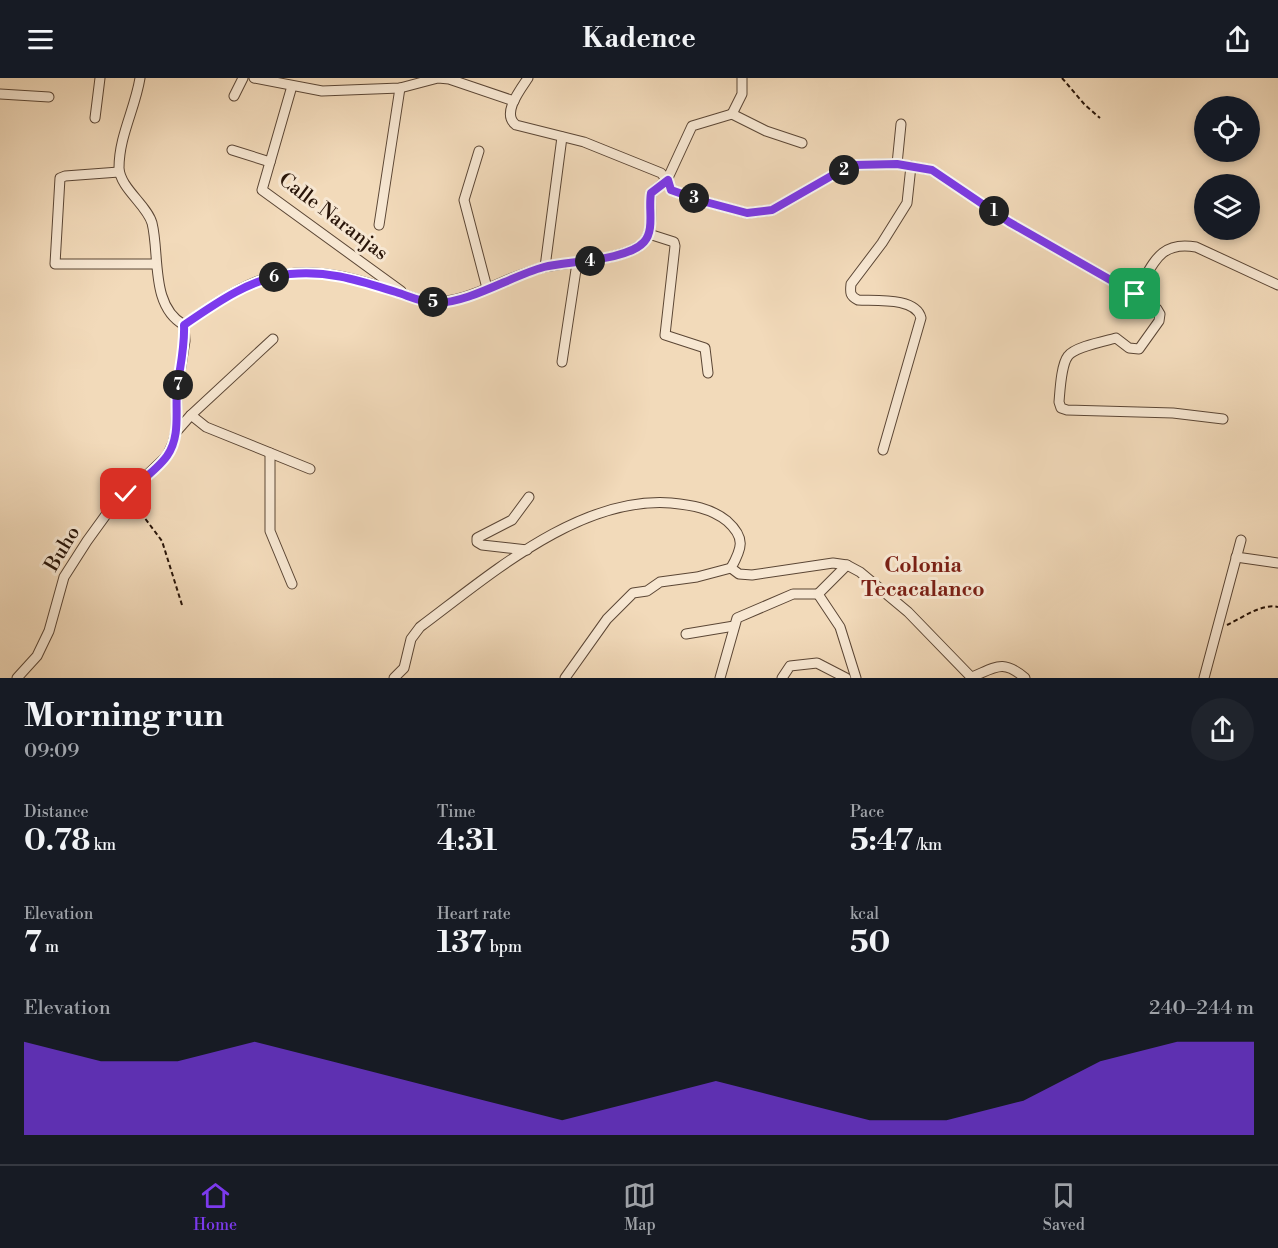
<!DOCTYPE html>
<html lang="en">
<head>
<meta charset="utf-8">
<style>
  body { margin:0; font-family:"Libre Bodoni",serif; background:#20242c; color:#f1f3f6; height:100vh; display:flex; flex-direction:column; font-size:22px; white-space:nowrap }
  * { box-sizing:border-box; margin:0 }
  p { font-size:20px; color:#9ea1a6 }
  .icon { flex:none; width:33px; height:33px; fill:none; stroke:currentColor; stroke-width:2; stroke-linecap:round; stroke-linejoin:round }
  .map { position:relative; height:600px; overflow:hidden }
  .drawer { display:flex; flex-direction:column; background:#171b24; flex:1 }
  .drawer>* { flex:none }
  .buttons { position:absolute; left:1194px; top:18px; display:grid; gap:12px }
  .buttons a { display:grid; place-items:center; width:66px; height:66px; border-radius:50%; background:#171b24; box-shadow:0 3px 9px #0003; font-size:30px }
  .pin { position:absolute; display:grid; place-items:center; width:51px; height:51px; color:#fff; margin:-26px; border-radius:12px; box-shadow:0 3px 9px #0006 }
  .km { position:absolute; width:30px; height:30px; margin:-15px; border-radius:50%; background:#222; color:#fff; font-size:16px; line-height:30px; text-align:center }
  .round { display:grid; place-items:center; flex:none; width:63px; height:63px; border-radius:32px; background:#20242c }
  .head { display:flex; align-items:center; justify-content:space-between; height:102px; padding:0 24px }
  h1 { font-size:33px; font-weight:700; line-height:45px }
  .stats { display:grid; grid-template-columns:repeat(3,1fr); gap:9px; height:102px; padding:6px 24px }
  .stats div { display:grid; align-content:center }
  .stats b { font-size:30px; font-weight:700 }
  .stats small { font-size:16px; font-weight:400 }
  .stats p { font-size:16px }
  .chart { height:168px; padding:12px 24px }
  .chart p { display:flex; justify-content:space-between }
  .chart svg { width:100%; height:108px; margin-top:6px; fill:#7c3aed; opacity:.7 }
  header { display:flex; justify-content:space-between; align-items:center; height:78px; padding:0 24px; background:#171b24; font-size:27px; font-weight:700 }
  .dock { display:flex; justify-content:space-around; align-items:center; height:84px; border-top:2px solid #363941; background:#171b24; font-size:16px; color:#9ea1a6 }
  .dock a { display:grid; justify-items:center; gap:3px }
  .dock .current { color:#7c3aed }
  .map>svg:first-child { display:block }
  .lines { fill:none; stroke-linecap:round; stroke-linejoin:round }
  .minor-casing { stroke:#5b4635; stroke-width:11 }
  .path { stroke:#291509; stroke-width:2; stroke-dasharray:4.5 3; stroke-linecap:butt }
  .minor { stroke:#f7e7d2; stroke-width:9 }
  .route-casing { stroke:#fff; stroke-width:12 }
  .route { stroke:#7c3aed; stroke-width:8 }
  .labels { text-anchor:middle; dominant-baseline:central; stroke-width:6; stroke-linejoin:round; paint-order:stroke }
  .street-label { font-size:20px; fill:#291509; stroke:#f7e7d2 }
  .neighbourhood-label { font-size:21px; font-weight:bold; fill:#7a1f14; stroke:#f7e7d2 }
</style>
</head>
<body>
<header><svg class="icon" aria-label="menu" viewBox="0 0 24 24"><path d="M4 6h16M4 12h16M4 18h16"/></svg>Kadence<svg class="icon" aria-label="share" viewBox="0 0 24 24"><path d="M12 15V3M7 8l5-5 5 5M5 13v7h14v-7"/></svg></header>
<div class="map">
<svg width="1278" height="600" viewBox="0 0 1278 600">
  <rect width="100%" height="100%" fill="#f2daba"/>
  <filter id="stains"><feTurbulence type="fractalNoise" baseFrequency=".00333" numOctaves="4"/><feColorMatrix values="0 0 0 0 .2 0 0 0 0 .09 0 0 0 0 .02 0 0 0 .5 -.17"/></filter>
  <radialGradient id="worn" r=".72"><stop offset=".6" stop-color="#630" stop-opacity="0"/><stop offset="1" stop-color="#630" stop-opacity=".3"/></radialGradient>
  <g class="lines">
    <defs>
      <g id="minor">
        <path d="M140,0C135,31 119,58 119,90C120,110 147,127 152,145C160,177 150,228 184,247"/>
        <polyline points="254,0 322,13 400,10 438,0 449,1 514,23"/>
        <path d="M528,0C520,12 501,36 516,47L584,64L661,95L667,102L671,112L702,123L747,135L772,132L833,97L854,87L897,86L932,92L1009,144L1135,216L1157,231L1160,236L1159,243L1139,271L1129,270L1116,260C1105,263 1074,269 1068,278C1061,287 1060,313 1059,324L1061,330L1067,332L1173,335L1223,341"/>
        <polyline points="292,8 262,112 401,213"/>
        <polyline points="0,16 49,19"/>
        <polyline points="234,18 243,0"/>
        <polyline points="732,36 766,53 802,65"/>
        <polyline points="732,36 742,16 742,0"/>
        <polyline points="95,40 100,0"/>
        <polyline points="232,72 270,84"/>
        <polyline points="479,73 464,122 487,210"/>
        <polyline points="897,86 901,46"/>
        <polyline points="119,94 65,98 60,100 55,186 156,186"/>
        <polyline points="379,147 400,10"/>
        <polyline points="649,156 674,164 675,168 665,257 705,270 708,295"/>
        <polyline points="545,189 562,59"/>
        <path d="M1135,216C1153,188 1158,162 1196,169L1278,207"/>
        <polyline points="562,284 577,185"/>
        <polyline points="191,337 206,349 310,391"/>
        <polyline points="176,354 191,337 273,261"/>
        <path d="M883,372L921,240C916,219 875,223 858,222C850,218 850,215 851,206L882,165L907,125L911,88"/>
        <polyline points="270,375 270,453 292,506"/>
        <polyline points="527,472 482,467 477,464 477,460 512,442 529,419"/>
        <polyline points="1236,479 1278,485"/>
        <polyline points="818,516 840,549 856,600"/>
        <polyline points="818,516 847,487"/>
        <polyline points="686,556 734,548"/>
        <path d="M972,599C996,589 1003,581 1025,600"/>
        <path d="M17,600L37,578L49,553L64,499L87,463L108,434L167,378L173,365L176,354L177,313L185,263L184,247C208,230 237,210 264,201C318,183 375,207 426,224C468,227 505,198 545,189C569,184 626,182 643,165C655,153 649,130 651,115L667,102L692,48L732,36"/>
        <path d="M394,600L404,590L411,561L420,549C490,497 579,418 671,425C691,427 711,430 727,443C746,460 742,470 731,490L739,496L752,497L833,485L847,487L860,494L908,534L972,600"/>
        <polyline points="565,600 607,541 633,515 647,513 660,504 697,499 731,490"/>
        <polyline points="720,600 737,540 793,516 818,516"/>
        <polyline points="782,600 790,588 817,585 846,600"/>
        <polyline points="1204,600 1241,462"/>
      </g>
    </defs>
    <!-- minor casing -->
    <use href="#minor" class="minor-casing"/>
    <!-- path -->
    <g class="path">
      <polyline points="1062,0 1085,27 1100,40"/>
      <polyline points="132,423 162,463 182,527"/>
      <path d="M1227,547C1242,540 1262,525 1278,529"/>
    </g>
    <!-- minor -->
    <use href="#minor" class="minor"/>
  </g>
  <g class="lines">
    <defs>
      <path id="route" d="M126,416C139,404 157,392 167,378C181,358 175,333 177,311C180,289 185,268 184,247C216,225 251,200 290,196C329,192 360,203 396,214C409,218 423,225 436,225C469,225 511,198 544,189C568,183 627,183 644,164C655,152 648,130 651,115L668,102L671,112L702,123L747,135L772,132L833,97L854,87L897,86L932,92L1009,144L1135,216"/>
    </defs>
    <!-- route casing -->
    <use href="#route" class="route-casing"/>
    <!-- route -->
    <use href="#route" class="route"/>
  </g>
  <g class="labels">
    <!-- street labels -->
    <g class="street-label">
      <text transform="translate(333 139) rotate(37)">Calle Naranjas</text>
      <text transform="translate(63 471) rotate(-59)">Buho</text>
    </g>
    <!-- neighbourhood labels -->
    <g class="neighbourhood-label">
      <text x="923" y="488">Colonia<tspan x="923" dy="24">Tecacalanco</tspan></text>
    </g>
  </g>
  <rect width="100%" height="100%" filter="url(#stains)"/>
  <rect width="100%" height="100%" fill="url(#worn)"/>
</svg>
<div class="buttons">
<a><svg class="icon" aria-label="locate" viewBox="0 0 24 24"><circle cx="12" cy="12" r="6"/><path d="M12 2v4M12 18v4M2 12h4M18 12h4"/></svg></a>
<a><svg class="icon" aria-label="layers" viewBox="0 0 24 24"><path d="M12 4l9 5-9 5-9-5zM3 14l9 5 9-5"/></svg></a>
</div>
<div class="pin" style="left:1135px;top:216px;background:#1e9e55"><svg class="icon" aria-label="arrive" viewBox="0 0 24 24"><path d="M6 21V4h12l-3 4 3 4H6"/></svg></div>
<div class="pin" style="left:126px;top:416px;background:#d93025"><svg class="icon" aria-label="check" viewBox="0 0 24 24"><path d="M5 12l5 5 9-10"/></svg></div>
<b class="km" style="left:994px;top:133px">1</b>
<b class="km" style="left:844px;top:92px">2</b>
<b class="km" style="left:694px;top:120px">3</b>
<b class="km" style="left:590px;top:183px">4</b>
<b class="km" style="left:433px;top:224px">5</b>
<b class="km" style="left:274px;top:199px">6</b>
<b class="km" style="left:178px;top:307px">7</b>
</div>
<section class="drawer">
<div class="head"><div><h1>Morning run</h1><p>09:09</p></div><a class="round"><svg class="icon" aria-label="share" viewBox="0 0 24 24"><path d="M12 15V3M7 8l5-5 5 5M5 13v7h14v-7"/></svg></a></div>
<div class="stats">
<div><p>Distance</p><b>0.78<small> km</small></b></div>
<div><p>Time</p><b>4:31</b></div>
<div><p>Pace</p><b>5:47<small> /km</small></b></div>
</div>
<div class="stats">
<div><p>Elevation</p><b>7<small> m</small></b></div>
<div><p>Heart rate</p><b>137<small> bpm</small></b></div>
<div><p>kcal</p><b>50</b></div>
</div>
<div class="chart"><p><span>Elevation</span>240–244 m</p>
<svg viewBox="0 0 160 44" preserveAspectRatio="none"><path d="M0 44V6L10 14L20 14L30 6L40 14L50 22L60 30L70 38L80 30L90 22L100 30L110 38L120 38L130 30L140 14L150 6L160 6V44z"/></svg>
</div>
</section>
<nav class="dock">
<a class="current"><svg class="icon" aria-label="home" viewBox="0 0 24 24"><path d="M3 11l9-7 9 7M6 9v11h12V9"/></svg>Home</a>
<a><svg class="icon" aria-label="map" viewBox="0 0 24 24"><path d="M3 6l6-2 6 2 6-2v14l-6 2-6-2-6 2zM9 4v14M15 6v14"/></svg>Map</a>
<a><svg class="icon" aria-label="saved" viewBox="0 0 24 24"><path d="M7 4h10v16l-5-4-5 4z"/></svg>Saved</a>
</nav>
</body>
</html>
